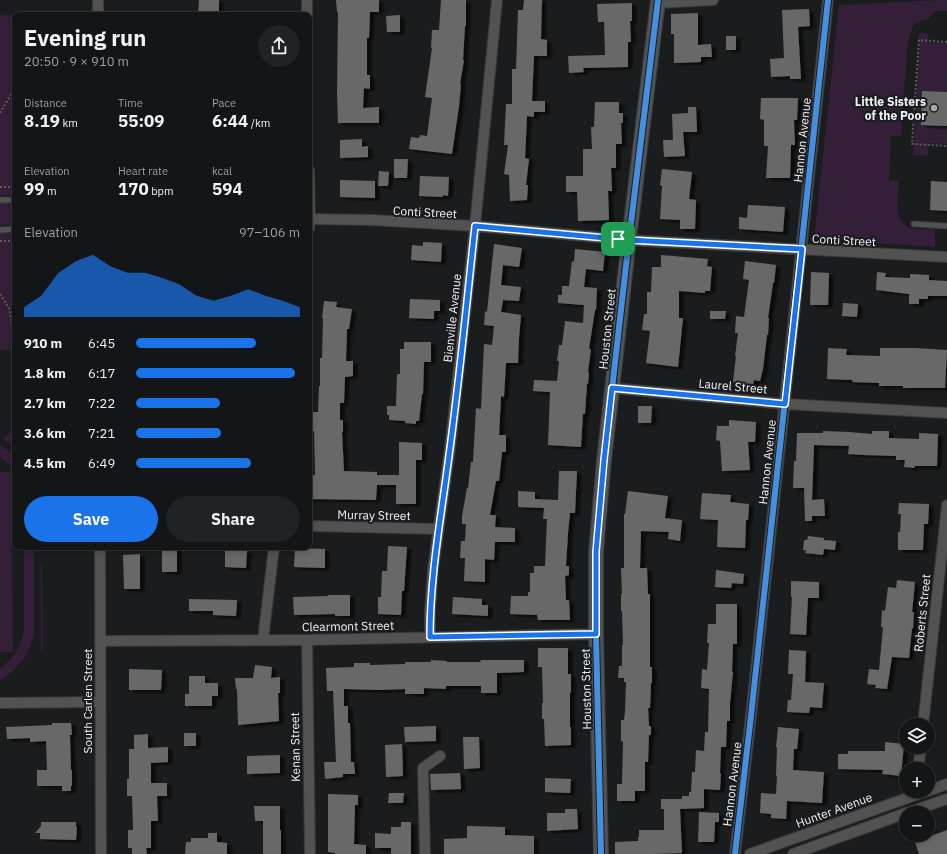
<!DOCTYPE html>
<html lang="en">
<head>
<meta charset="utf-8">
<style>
  body { margin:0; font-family:"IBM Plex Sans",sans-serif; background:#212223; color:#f1f3f6; height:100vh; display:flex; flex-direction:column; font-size:15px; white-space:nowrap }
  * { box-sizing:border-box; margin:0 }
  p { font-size:13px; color:#9d9fa1 }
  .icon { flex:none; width:22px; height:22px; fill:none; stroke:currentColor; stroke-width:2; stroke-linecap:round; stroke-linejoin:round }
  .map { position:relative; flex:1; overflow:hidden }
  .drawer { position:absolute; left:12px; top:12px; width:300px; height:538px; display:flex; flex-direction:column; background:#141516; border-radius:8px; box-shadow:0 2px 6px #0003,0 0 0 1px #333435 }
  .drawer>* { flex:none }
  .controls { position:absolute; left:899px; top:718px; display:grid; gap:8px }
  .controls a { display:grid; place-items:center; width:36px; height:36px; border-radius:50%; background:#141516; box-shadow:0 2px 6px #0003,0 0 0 1px #333435; font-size:20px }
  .pin { position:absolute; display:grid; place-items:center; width:34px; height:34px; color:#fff; margin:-17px; border-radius:8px; box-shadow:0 2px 6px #0006 }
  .round { display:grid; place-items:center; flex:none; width:42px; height:42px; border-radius:21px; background:#212223 }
  .head { display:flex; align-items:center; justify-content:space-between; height:68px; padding:0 12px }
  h1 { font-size:22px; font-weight:700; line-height:30px }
  .stats { display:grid; grid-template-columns:repeat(3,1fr); gap:6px; height:68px; padding:4px 12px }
  .stats div { display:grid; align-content:center }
  .stats b { font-size:17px; font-weight:700 }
  .stats small { font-size:11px; font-weight:400 }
  .stats p { font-size:11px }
  .chart { height:112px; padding:8px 12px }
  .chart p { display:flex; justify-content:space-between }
  .chart svg { width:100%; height:72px; margin-top:4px; fill:#1a73e8; opacity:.7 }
  .cta { display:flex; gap:8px; margin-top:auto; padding:8px 12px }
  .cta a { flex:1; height:46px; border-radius:24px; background:#1a73e8; color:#fff; font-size:16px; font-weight:700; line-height:46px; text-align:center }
  .cta a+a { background:#212223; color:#f1f3f6 }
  ul { padding:0 12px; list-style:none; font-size:13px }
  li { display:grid; grid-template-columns:64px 48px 1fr; align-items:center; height:30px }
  li i { height:10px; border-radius:5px; background:#1a73e8 }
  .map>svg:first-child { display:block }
  .green { fill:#331f37 }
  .building { fill:#686869; filter:url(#shadow) }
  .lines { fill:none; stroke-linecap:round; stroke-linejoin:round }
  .lane-casing { stroke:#38393a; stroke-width:7 }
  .street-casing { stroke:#38393a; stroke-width:12 }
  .secondary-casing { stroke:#38393a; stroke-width:16 }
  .path { stroke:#5b5c5d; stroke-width:2; stroke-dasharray:2 2; stroke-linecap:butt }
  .lane { stroke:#525253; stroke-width:5 }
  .street { stroke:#525253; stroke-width:10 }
  .secondary { stroke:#515357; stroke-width:14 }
  .cycleway-casing { stroke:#1a1b1e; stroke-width:8 }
  .cycleway { stroke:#468fdf; stroke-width:6 }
  .route-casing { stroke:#fff; stroke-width:8 }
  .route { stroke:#1a73e8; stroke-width:5 }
  .poi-dot { fill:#a6a7a9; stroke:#1a1b1e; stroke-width:1.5 }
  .labels { text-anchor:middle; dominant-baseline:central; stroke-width:4; stroke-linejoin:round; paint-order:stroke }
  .poi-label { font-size:12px; font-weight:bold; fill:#f1f2f4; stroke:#1a1b1e; text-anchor:end }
  .street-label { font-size:12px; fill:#f1f2f4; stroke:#1a1b1e }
</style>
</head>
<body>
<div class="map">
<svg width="947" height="854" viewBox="0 0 947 854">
  <defs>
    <filter id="shadow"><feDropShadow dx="4.5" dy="2.5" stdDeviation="1" flood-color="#0009"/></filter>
  </defs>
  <rect width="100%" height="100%" fill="#1b1c1d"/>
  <!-- green -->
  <g class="green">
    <path d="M938,0H947V11H936L928,19L917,23L913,26L908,41L901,136H891L889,180L899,181C898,196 892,224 912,228C919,230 928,229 935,229V247L814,239L839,5Z"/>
    <polygon points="80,14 80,15 15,15 15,195 0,195 0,15"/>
    <polygon points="922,32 928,35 928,42 947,43 947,92 922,91 921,124 947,126 947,144 928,143 928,156 913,155 920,42 920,39 918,39 919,34"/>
    <rect x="0" y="203" width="15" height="22"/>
    <rect x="0" y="233" width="15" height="117"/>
    <polygon points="12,431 15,431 15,448 3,438"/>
    <polygon points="0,445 15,455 15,472 8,463 0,457"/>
    <polygon points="0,472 11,472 13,652 0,652"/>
    <path d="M24,547H34V634C29,654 19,670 0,680V668C13,660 20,647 24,632Z"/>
    <polygon points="41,563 42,563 43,650 41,650"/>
  </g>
  <!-- building -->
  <g class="building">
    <polygon points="199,0 219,0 219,15 198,15"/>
    <polygon points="336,0 379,0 379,12 370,12 369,38 367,38 367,75 370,75 370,89 364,88 363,108 379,107 379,123 338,123 337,93 338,12 337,12"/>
    <polygon points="441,0 466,0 466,26 465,26 463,60 464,60 460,84 461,84 459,106 452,154 409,149 411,137 419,138 420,135 427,136 432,98 425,97 432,48 431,48 432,30 439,30"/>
    <polygon points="524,0 542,0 541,39 547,40 547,56 534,56 532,101 545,101 545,112 534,112 534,117 527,116 525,158 529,159 526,185 528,185 527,200 510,201 509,175 504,174 508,145 504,145 506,104 512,104 512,69 516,69 518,10 523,10"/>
    <polygon points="632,3 632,21 630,21 631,42 628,42 628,67 583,68 584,72 569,73 568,56 605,55 604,22 598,22 597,4"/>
    <polygon points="809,9 810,26 798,27 801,79 790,79 790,76 771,77 770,59 784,58 782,10"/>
    <polygon points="698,13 698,45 711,44 712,57 701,57 701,62 674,63 674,34 671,34 671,14"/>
    <polygon points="400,15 400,32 387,32 386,16"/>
    <rect x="726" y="36" width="10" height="14"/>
    <polygon points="922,91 947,92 947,126 921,125"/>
    <polygon points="761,98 798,98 797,120 794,120 795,145 791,145 790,178 766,178 768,146 764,146 764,120 760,119"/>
    <polygon points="595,102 619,102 619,113 623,113 623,123 621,123 622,144 616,144 616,168 611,168 612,191 608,191 609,220 578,221 577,192 566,192 566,176 583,176 583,149 592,149 591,127 594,127"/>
    <polygon points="688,107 696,107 697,132 683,132 685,156 664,157 663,140 673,140 672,114 688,113"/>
    <polygon points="362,139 362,147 368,146 368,157 340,158 340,140"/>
    <polygon points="394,159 408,159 407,178 394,178"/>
    <polygon points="662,169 692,172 689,199 696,200 695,229 680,229 680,220 660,219 662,186 660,185"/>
    <polygon points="379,171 389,172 388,186 378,186"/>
    <polygon points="420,176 449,177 448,196 443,195 443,197 419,196"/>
    <polygon points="340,180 375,181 375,198 340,197"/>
    <polygon points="931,181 947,182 947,211 930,210"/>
    <polygon points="748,205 785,207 783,232 739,229 739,217 747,218"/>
    <polygon points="423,242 442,243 441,262 411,260 412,245 423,246"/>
    <polygon points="494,244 522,248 519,267 503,265 501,285 521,287 519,301 503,300 501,312 521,315 519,338 518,363 506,363 504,397 501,396 499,435 506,435 506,452 502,452 499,481 496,481 490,515 496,515 495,527 515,528 515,542 495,542 494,560 485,559 485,582 464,581 465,558 460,558 461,541 465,541 466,524 462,524 462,516 467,488 468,488 471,462 473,462 476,408 481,409 484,344 492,345 494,326 484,325 485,311 487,312"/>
    <polygon points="575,249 605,252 603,271 586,269 584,287 597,288 596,310 595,310 589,349 591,349 588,372 589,373 588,384 587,384 585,414 583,414 581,447 548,445 550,392 533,391 534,380 557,381 559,361 557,361 559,345 562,345 565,321 583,323 584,305 558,303 558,295 562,295 562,286 569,286 572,261 574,262"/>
    <polygon points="661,255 708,259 707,266 712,267 710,291 705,291 705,293 679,291 679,318 683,318 678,367 646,363 650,331 642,330 644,314 647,314 647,292 651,292 652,267 661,267"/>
    <polygon points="745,261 776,265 774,283 773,283 768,318 769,318 768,335 767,335 763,369 760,381 754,380 753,384 733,382 736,356 735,356 738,333 735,333 736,316 744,317 749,280 743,279"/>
    <polygon points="811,272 829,273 828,305 810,305"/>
    <polygon points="877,272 886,273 885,277 910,278 910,274 929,275 929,280 947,281 947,296 928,296 928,299 919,299 919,304 909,304 909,294 876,290"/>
    <polygon points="410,299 440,300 440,311 434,311 434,319 409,318"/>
    <polygon points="324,301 337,302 336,307 352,309 349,329 347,329 346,361 353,361 353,376 345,377 344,403 340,403 340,420 343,420 343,432 342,432 344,471 377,472 377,475 399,475 399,442 422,443 422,460 416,460 416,504 396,504 396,485 377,485 376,500 309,499 309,475 315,475 314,431 311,431 311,412 318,412 319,386 320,386 320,358 322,358 323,318 322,318"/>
    <polygon points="843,303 858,304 857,317 842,316"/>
    <polygon points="710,311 726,311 725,319 710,319"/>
    <polygon points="404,342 431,342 431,362 424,362 423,394 422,394 419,421 416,421 416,424 405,423 405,421 389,420 389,415 387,415 387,406 396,406 397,374 400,374 400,349 404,349"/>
    <polygon points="828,348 847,349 846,355 880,356 880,348 916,348 947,350 945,388 903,388 903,386 879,386 879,383 852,382 853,380 827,379"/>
    <polygon points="638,406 652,406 651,423 638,423"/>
    <polygon points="729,420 756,422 755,442 748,442 750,470 722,471 720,441 716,440 717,426 729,426"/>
    <polygon points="823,431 849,432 872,434 872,431 889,431 889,438 919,439 919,433 938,434 937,466 915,466 914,468 904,467 905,460 896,460 896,456 864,455 848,454 849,446 814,445 812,500 824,499 825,516 812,516 812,521 805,521 804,488 793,488 794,461 796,461 797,433 823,433"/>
    <polygon points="559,471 577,471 575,513 570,513 568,533 566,566 569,566 569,575 565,576 566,600 569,600 570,620 538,620 537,615 510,614 511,596 528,596 528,592 530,592 530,573 534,573 534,566 545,566 547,519 543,519 544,508 518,507 518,491 535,492 535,499 558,500"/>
    <polygon points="628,491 668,496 665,518 682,520 680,541 668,539 669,532 641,531 640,568 647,568 648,594 650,594 650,667 652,667 652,683 651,683 650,708 648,708 649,726 651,726 651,735 649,735 648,762 645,762 645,791 635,791 635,801 617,801 617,784 622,784 623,741 621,742 621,720 624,720 625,711 626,682 624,682 624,678 618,678 619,666 622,666 622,645 623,645 622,611 621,611 621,594 622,594 621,568 624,568 624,514 625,514"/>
    <polygon points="702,493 731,495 730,502 749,504 748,520 746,520 745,548 717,547 718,520 700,519"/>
    <polygon points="899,503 929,504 928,524 924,524 923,550 898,550 898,532 900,532 901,514 898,514"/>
    <polygon points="808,536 824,538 824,540 836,541 835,550 824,549 823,555 805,553 806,550 803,550 804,540 807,540"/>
    <polygon points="388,546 407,547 404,591 402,591 401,615 378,614 378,597 381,597 382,571 387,571"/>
    <rect x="162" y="547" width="15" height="25"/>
    <polygon points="295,548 325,549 325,568 294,567"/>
    <polygon points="225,550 247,551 246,568 225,567"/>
    <polygon points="140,554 140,589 124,589 123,555"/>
    <polygon points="716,570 744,574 743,584 732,583 731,588 715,587"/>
    <polygon points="897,580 915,582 912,612 914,612 913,629 912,628 909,658 892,657 887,689 875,688 876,685 867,684 869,669 879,670 883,627 881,627 882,610 885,611 888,587 896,588"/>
    <polygon points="791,581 819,582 819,598 808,598 806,635 790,634 792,597 791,597"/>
    <polygon points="328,595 350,595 350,616 335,616 335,614 294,615 293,597 328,596"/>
    <polygon points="453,597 482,599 482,605 488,605 488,616 452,614"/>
    <polygon points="189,599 237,600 236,616 213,615 213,611 189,611"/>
    <polygon points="716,604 737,604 737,644 733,644 732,672 733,672 730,703 730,721 727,721 726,747 721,747 720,773 721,773 720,790 704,789 704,808 680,809 682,853 651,854 615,854 615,842 638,841 638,837 639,837 639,830 664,830 664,809 661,809 661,799 682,799 682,796 689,796 689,792 691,792 692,772 695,772 696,750 704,751 705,732 708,732 709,689 701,688 702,669 707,670 709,643 707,643 708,624 716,624"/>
    <polygon points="538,648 568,648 568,674 571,674 571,693 570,693 570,727 571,727 571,745 545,746 544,719 542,719 542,703 543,703 542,667 538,667"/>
    <polygon points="789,650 806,651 805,682 824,683 822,708 810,707 809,713 787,712 788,700 791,700 793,674 788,674"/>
    <polygon points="431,660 447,661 447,662 481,662 480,660 524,660 524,672 497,673 497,693 481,693 481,686 446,686 446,689 424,688 424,694 405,694 405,689 379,690 344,689 344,706 348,706 348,723 350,723 351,762 354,762 355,774 343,774 343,777 325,779 324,762 336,762 333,691 327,691 326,668 354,667 354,663 370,663 370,665 405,664 405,662 431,662"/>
    <polygon points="255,665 272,667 271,678 280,677 280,693 278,693 279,721 249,724 238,725 237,689 236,689 235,678 253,678"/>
    <polygon points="129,669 162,670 161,690 129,690"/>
    <polygon points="189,676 205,676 205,683 218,683 218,696 212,696 212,706 185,706 185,694 189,694"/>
    <polygon points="52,723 71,723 72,735 70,735 71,770 72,770 72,786 71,786 71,791 62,791 62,786 37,786 37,770 47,770 46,741 30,742 30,738 7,739 6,727 52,725"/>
    <polygon points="436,726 436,741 405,742 404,727"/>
    <polygon points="778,727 799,729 797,749 794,749 793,770 824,772 822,803 787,801 786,819 771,818 771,814 760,813 761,793 776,794 777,776 776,776 777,747 776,747"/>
    <rect x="184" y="733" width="12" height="13"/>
    <polygon points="148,734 148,748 168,747 168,762 151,763 151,783 167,783 167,796 157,796 158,821 151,821 151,848 146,848 147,854 132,854 132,848 128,848 128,830 133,830 132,796 127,796 127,779 129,779 129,749 134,749 134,735"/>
    <polygon points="463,737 479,737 480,768 464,769"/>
    <polygon points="885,742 904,744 901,776 882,774 883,770 838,769 838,754 848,754 848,751 885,751"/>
    <polygon points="402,744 403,776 386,777 385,745"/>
    <polygon points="280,755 280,773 247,774 247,756"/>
    <polygon points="460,773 461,789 431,790 430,774"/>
    <polygon points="545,778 571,779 570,793 545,792"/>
    <polygon points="389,793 404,793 403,803 388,803"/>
    <polygon points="328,794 358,795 358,805 355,805 354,844 366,845 366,854 335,854 335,853 328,852"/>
    <polygon points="254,806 280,806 280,830 281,830 281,854 263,854 263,821 255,821"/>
    <polygon points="565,809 577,809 578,829 547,831 547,813 565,813"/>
    <polygon points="699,812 719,813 719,822 715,822 714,842 698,842"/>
    <polygon points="41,822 76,822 76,827 77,827 76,840 40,839 40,833 35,833 41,826"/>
    <polygon points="401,822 411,822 411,854 391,854 391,848 375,848 375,833 391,834 391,827 401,827"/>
    <polygon points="467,826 505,827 505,835 534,836 534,854 444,854 444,839 467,838"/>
    <polygon points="947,830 947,854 919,854 915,842"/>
    <polygon points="208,833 217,833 217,842 227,843 227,854 185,854 186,842 191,842 191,838 208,838"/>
  </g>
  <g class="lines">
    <defs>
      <g id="lane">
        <polyline points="0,200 15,200"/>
        <polyline points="914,224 947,226"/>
        <polyline points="0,230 15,229"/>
      </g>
      <g id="street">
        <polyline points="658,3 713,0"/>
        <polyline points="98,15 98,0"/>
        <polyline points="307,15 307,0"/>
        <polyline points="309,170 310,219 309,228"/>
        <polyline points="309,219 372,220 475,226 628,240 947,257"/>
        <polyline points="612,388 785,404 947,413"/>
        <polyline points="309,526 438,529"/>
        <polyline points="100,547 101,854"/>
        <polyline points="430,637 430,611 433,569 450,448 475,226 497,0"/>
        <polyline points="263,640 274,547"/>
        <polyline points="307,640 310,854"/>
        <polyline points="100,641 307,640 596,634"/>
        <polyline points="0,703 100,702"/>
        <polyline points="923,725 947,505"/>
        <polyline points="918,769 921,747"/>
        <polyline points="928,791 947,784"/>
        <polyline points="907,813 947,799"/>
        <polyline points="425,854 423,768 440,756"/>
        <polyline points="735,854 751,716 828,0"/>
        <polyline points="750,854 927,791"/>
        <polyline points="793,854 906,813"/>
      </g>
      <polyline id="secondary" points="601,854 596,634 596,552 604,460 628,248 658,0"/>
    </defs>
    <!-- lane casing -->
    <use href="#lane" class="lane-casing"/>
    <!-- street casing -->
    <use href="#street" class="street-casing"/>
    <!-- secondary casing -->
    <use href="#secondary" class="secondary-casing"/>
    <!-- path -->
    <g class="path">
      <polyline points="64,15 65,14"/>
      <polyline points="947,42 919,40 912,144 947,146"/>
      <polyline points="0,113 15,88"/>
      <polyline points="0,187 15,187"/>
      <polyline points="0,241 15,241"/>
      <polyline points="0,294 9,308 13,331 15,333"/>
    </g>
    <!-- lane -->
    <use href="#lane" class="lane"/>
    <!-- street -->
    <use href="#street" class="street"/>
    <!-- secondary -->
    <use href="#secondary" class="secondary"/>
    <defs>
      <g id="cycleway">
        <polyline points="601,854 596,634 596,552 604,460 628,248 658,0"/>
        <polyline points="735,854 751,716 828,0"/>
      </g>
    </defs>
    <!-- cycleway casing -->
    <use href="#cycleway" class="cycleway-casing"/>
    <!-- cycleway -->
    <use href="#cycleway" class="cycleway"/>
  </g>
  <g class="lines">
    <defs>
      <path id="route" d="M475,226L628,240L802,249L785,404L612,388L604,460L596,552V634L430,637C430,573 442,512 450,448C460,374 467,300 475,226Z"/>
    </defs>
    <!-- route casing -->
    <use href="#route" class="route-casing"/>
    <!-- route -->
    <use href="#route" class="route"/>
  </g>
  <!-- markers -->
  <circle class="poi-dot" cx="934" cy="108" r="4"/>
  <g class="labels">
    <!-- poi labels -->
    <g class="poi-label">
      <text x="926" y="101">Little Sisters<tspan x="926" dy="14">of the Poor</tspan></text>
    </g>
    <!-- street labels -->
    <g class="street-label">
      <text transform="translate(802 140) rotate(-84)">Hannon Avenue</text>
      <text transform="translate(425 212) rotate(3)">Conti Street</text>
      <text transform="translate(844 240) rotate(3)">Conti Street</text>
      <text transform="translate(452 318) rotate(-84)">Bienville Avenue</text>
      <text transform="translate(607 329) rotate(-84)">Houston Street</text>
      <text transform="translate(733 386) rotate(5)">Laurel Street</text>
      <text transform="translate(767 462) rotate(-84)">Hannon Avenue</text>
      <text transform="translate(374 515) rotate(1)">Murray Street</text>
      <text transform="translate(922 613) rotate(-84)">Roberts Street</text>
      <text transform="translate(348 626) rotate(-1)">Clearmont Street</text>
      <text transform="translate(586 689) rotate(-91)">Houston Street</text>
      <text transform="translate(87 701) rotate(-90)">South Carlen Street</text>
      <text transform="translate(295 747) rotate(-91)">Kenan Street</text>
      <text transform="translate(732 784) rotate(-83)">Hannon Avenue</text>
      <text transform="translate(834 810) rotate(-20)">Hunter Avenue</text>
    </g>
  </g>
</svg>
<div class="controls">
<a><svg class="icon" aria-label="layers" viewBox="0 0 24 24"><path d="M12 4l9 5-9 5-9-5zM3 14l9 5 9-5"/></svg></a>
<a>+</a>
<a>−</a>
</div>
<div class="pin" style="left:618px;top:239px;background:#1e9e55"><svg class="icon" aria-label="arrive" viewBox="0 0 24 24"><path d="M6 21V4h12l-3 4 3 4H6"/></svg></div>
<section class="drawer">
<div class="head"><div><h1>Evening run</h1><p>20:50 · 9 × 910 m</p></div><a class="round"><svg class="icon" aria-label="share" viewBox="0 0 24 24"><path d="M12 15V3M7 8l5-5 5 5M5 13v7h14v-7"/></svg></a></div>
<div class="stats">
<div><p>Distance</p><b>8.19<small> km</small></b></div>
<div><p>Time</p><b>55:09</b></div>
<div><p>Pace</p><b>6:44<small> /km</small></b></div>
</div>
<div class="stats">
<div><p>Elevation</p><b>99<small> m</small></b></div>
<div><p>Heart rate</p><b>170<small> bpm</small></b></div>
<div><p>kcal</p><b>594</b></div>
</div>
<div class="chart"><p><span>Elevation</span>97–106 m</p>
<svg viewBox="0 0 160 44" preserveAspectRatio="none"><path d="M0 44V38L10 31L20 17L30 10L40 6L50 13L60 17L70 17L80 20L90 24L100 31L110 34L120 31L130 27L140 31L150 34L160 38V44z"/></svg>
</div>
<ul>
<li><b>910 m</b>6:45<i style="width:73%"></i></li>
<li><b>1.8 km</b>6:17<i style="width:97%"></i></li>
<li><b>2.7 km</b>7:22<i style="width:51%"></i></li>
<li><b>3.6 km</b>7:21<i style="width:52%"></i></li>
<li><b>4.5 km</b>6:49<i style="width:70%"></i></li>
</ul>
<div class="cta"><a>Save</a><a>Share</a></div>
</section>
</div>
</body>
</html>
